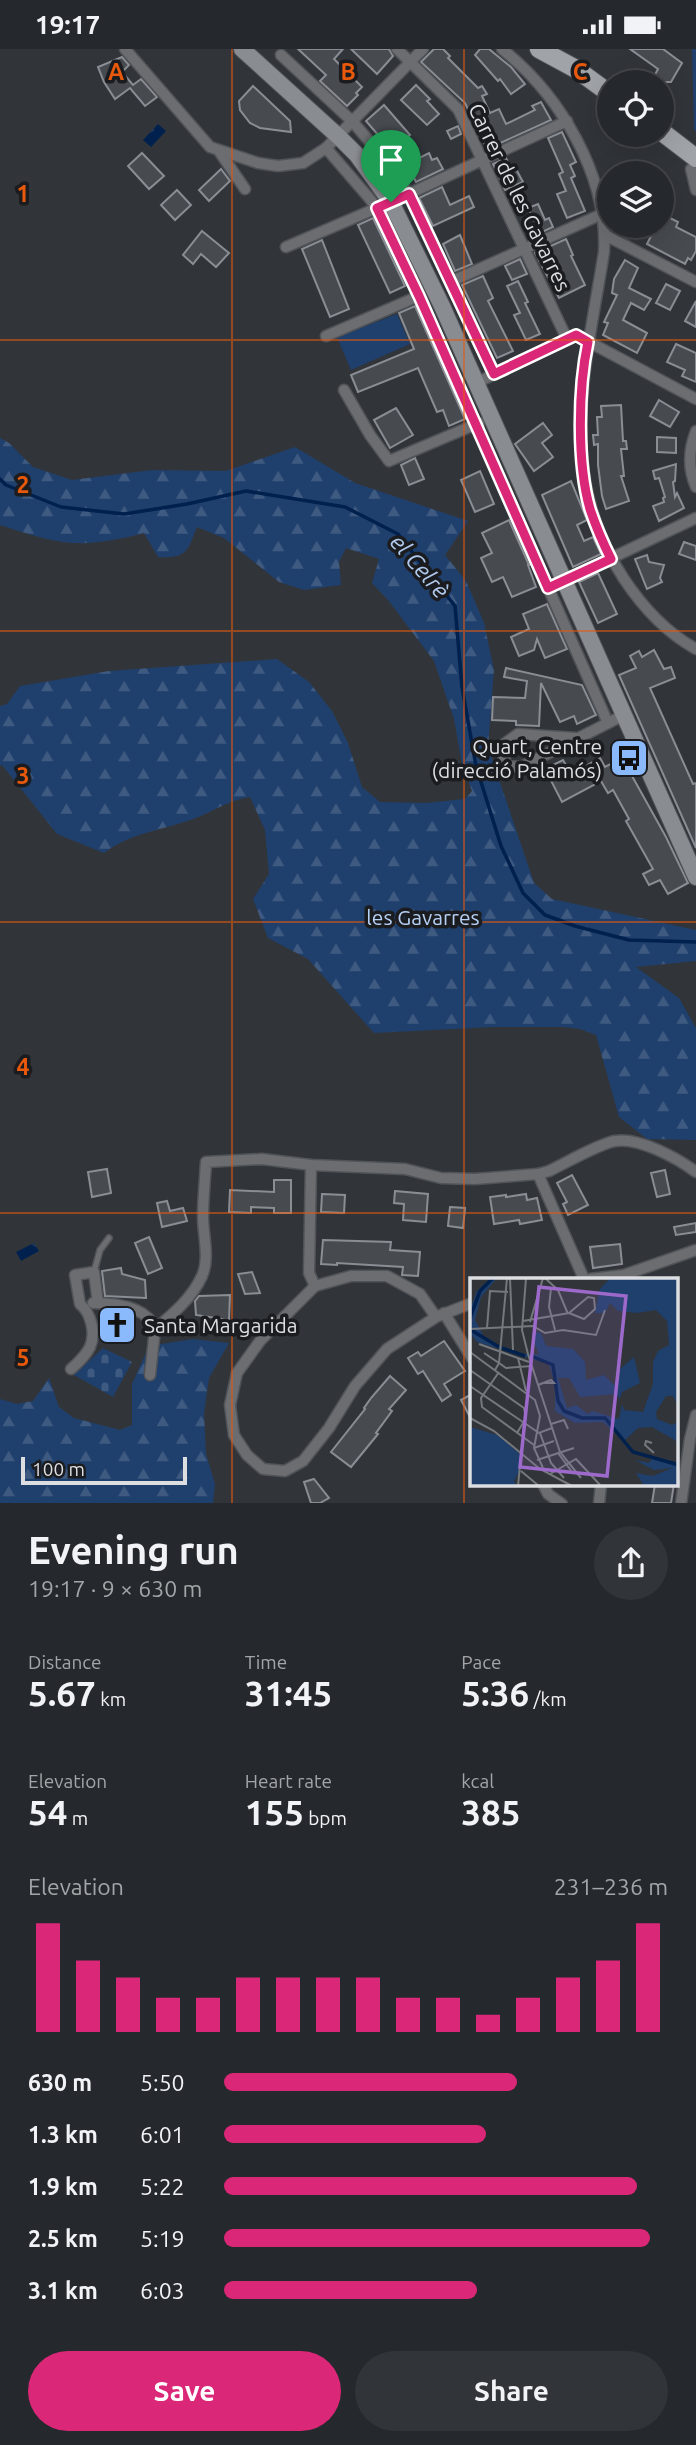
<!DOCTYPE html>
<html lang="en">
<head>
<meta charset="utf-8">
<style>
  body { margin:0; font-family:Ubuntu,sans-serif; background:#313438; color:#f1f3f6; height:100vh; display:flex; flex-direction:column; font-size:26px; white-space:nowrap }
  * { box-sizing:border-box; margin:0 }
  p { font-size:23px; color:#a3a6a9 }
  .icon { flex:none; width:38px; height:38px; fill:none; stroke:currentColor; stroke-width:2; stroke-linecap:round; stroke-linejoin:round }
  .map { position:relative; height:1454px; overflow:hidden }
  .panel { display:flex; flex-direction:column; background:#25282c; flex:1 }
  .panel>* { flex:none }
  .controls { position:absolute; left:597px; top:21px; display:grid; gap:14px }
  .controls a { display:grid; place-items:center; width:77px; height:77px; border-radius:50%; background:#25282c; box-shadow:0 7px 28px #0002,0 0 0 2px #424448; font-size:35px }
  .scale { position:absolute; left:21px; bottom:18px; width:166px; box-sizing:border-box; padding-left:7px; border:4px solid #dcdee1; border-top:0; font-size:19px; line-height:24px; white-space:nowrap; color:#dcdee1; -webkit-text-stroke:5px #1b1c1f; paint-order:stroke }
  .pin { position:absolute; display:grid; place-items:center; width:60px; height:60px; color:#fff; margin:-72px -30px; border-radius:50% 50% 50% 0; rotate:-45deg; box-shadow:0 0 7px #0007 }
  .pin .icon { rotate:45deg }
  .round { display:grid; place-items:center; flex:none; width:74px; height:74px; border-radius:37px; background:#313438 }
  .overview { display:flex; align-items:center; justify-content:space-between; height:119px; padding:0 28px }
  h1 { font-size:38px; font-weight:600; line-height:52px }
  .figures { display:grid; grid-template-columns:repeat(3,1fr); gap:10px; height:119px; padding:7px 28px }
  .figures div { display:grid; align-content:center }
  .figures b { font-size:35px; font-weight:600 }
  .figures small { font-size:19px; font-weight:400 }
  .figures p { font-size:19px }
  .chart { height:196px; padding:14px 28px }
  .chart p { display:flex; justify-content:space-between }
  .chart svg { width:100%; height:126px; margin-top:7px; stroke:#db2777; stroke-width:6 }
  .primary-button { display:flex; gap:14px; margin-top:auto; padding:14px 28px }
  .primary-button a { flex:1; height:80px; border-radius:42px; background:#db2777; color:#fff; font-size:28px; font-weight:600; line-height:80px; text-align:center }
  .primary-button a+a { background:#313438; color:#f1f3f6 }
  ul { padding:0 28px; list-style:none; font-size:23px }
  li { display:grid; grid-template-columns:112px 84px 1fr; align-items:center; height:52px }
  li i { height:18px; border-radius:9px; background:#db2777 }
  .status { display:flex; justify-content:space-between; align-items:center; height:49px; padding:0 35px; background:#25282c; direction:ltr }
  .status svg { height:19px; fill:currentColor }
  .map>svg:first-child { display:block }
  .forest { fill:url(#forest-firs) }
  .cemetery { fill:url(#cemetery-stones) }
  .park { fill:#1f3f6c }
  .water { fill:url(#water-ripples) }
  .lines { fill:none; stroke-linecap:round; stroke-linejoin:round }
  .stream { stroke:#00204d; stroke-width:3.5 }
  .building { fill:#474b50; stroke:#8a8e94; stroke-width:2 }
  .service-casing { stroke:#505358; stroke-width:8 }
  .minor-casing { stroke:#505358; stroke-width:13 }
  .secondary-casing { stroke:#505358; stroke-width:18 }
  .primary-casing { stroke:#505358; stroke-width:20 }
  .service { stroke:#6b6d70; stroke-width:5 }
  .minor { stroke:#6b6d70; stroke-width:10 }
  .secondary { stroke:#898c90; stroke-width:16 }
  .primary { stroke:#a0a4a9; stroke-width:18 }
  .route-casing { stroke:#fff; stroke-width:14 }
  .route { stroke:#db2777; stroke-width:9 }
  .grid { fill:none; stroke:#e8590c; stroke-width:2; stroke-opacity:0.55 }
  .labels { text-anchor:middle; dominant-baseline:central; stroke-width:7; stroke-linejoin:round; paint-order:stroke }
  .street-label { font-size:21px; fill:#dcdee1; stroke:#1b1c1f }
  .poi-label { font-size:21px; fill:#dcdee1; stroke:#1b1c1f; text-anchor:end }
  .park-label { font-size:21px; fill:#b7d1f6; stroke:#1b1c1f }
  .water-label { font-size:23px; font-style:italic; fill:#b0caee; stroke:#1b1c1f }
  .inset-river { fill:none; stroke:#00204d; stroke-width:3.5 }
  .inset-road { fill:none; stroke:#75797d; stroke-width:2 }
  .view { fill:#9d6acb; fill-opacity:0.15; stroke:#9d6acb; stroke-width:3.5 }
  .inset-edge { fill:none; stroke:#dcdee1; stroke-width:3.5 }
  .grid-label { font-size:23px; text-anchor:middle; font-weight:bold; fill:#e8590c; stroke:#1b1c1f; stroke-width:7; stroke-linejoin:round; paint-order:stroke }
</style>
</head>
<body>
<div class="status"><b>19:17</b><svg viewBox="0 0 49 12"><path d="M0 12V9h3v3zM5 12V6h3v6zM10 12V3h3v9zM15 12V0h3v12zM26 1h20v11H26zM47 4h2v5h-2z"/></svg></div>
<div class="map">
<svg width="696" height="1455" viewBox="0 0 696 1455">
  <defs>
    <pattern id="forest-firs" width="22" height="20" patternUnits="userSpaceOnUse" patternTransform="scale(1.75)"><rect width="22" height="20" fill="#1f3f6c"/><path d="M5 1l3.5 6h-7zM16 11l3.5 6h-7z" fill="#3f5a81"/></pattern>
    <pattern id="cemetery-stones" width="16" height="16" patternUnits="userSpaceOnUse" patternTransform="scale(1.75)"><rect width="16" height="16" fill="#1f3f6c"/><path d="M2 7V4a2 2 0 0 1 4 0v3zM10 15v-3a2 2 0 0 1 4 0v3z" fill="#3f5a81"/></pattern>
    <pattern id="water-ripples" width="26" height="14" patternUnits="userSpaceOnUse" patternTransform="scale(1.75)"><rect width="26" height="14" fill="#00204d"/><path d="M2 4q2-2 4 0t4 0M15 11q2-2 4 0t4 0" fill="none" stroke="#254066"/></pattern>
  </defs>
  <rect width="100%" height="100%" fill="#31353a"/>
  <!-- forest -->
  <g class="forest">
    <polygon points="692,0 696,0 696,83 694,80"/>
    <path d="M0,389L9,394L33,418L72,431L152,421L226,422L295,398L355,434L468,472L445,506L466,532L484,574L494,621L488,698L534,834L552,850L696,881V912L636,918L679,949L696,979V1091L647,1090L619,1068L596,986L580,980L562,978H493L374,984L308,910L268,889L253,850L269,825L265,781L250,748C228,751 213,763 193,770C163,781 130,784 104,804L57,785L2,716L0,717V657L7,655L20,637L109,622L277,610L309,633L332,662L348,694L362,738L380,753L426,754L465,750L472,742L462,715L454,670L434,612L388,551L372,534L379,510L346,499L339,513L341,536L304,541L279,533L224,489L197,478C188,501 187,510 158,508L144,484C122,490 97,495 74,494C49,493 23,483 0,476Z"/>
    <polygon points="193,1290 229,1294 209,1329 204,1364 206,1405 215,1435 213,1454 0,1454 0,1350 17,1355 33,1352 49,1329 59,1358 74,1369 120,1381 132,1376 132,1335 149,1297"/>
  </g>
  <!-- cemetery -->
  <polygon class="cemetery" points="103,1299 132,1313 113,1348 74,1326"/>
  <!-- park -->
  <polygon class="park" points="397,265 410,295 351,321 337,288"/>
  <!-- water -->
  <g class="water">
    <polygon points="158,75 166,82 151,98 143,91"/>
    <polygon points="34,1194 39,1202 21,1212 16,1203"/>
  </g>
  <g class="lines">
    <!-- stream -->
    <polyline class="stream" points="0,430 6,436 61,458 124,465 187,455 246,442 345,458 398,485 455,557 462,638 476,717 501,797 523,844 545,866 575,877 629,891 696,893"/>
  </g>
  <!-- building -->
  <g class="building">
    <polygon points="298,0 343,0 334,10 362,38 356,44 358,46 347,57 320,32 326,26"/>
    <polygon points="351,0 389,0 393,7 377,25"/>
    <polygon points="434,0 443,0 450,7 448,9 478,39 482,37 487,45 482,47 490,64 499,60 506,75 535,61 532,57 541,53 551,71 487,100 465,54 421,13"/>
    <polygon points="480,0 489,0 511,18 525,35 511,45 500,30 498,32 475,6"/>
    <polygon points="630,0 663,0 682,14 671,33 651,33 658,20"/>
    <polygon points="122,8 129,16 122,23 133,36 141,30 157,48 145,57 130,39 115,50 104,33 98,18"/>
    <polygon points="416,36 430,50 427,52 439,65 427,76 401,51"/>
    <polygon points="253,37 290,72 291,83 260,79 250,74 240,61 239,52"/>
    <polygon points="384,56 410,86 392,102 366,72"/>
    <polygon points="458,77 461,85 451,90 447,82"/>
    <polygon points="562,83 576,113 570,116 575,127 571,129 585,162 567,169 557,145 566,142 559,125 563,123 548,89"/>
    <polygon points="142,104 164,127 149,140 128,117"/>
    <polygon points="429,104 432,111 437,109 443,120 416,133 410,121 417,117 415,111"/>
    <polygon points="506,109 512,122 516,120 523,133 505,141 493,115"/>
    <polygon points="221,120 230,132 209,152 199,141"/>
    <polygon points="609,128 609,158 608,158 601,131"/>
    <polygon points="442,138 450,156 469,147 474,158 433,177 419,149"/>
    <polygon points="177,141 191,156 175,171 161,156"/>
    <polygon points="538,155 545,171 549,169 553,178 540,184 528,159"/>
    <polygon points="662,165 678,173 676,178 696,188 696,202 691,211 688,209 685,215 647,195 656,177 662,177"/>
    <polygon points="373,169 405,237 390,244 358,176"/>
    <polygon points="622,177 634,177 628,189 619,184"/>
    <polygon points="202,182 229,204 216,218 201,205 193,215 183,206"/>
    <polygon points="460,186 472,215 455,222 443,195"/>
    <polygon points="566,190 573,206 571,207 585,236 559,249 535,204"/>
    <polygon points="322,191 349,260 330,268 302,200"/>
    <polygon points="520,210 527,225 512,231 505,217"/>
    <polygon points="625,211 638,219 629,239 651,250 644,261 631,254 623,271 647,284 637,304 603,286 608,274 604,273 617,246 612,244 614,230"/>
    <polygon points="483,227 493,249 488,252 513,302 497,309 462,236"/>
    <polygon points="518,232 528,253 525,254 540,285 526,291 514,266 520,264 507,237"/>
    <polygon points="666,235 680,242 670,261 656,254"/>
    <polygon points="696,252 696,278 685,272"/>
    <polygon points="415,257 465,370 449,377 443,361 437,363 418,319 358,343 351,326 414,300 399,264"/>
    <polygon points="676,295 696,304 696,333 682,327 685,321 667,313"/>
    <polygon points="659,351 679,363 670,378 650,367"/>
    <polygon points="621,356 623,392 626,392 627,400 621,400 624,427 621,427 629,452 606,460 602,447 598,416 598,395 594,396 593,386 598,386 597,368 602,368 601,357"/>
    <polygon points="396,359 413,386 390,399 374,371"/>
    <polygon points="543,374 552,386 542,394 553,408 534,422 515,395"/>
    <polygon points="657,388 676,389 676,404 657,403"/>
    <polygon points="415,409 424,430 409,436 401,416"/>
    <polygon points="676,415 675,432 673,433 675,448 677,444 684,459 659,472 653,457 664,453 663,449 665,448 659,429 655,430 653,422"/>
    <polygon points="480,422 494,455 475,463 461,431"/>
    <polygon points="571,432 587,471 577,476 584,492 593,488 601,505 573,518 542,446"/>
    <polygon points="509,471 529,516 528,516 536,538 512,548 503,528 492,533 481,509 492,504 482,484"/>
    <polygon points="684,493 696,497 696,511 679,505"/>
    <polygon points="647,506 649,513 664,516 660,529 662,533 647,540 635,510"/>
    <polygon points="598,524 617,565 598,574 579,533"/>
    <polygon points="547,555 567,600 545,609 537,590 534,601 519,607 511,588 529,580 523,565"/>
    <polygon points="654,601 664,620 671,618 675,629 650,639 693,735 696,734 696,799 619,626 636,619 630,607 639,602 642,608"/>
    <polygon points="506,619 582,636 596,666 577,675 574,667 560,673 541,634 539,677 516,676 516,672 492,671 493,648 525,649 527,632 504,628"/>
    <polygon points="600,709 605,718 622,709 666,788 688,834 668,845 660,831 649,836 643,825 653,820 626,772 629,770 613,741 608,744 601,732 562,753 545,720 563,711 571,725"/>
    <polygon points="107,1120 111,1144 92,1148 88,1123"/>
    <polygon points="665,1121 670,1145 657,1148 651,1124"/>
    <polygon points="572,1126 588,1156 568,1166 563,1155 567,1153 557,1134"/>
    <polygon points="274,1131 291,1131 291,1164 274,1164 274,1159 251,1158 251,1164 229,1163 230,1141 274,1143"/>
    <polygon points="395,1142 428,1145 426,1173 403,1171 404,1155 394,1154"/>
    <polygon points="322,1145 345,1146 344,1164 321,1163"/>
    <polygon points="526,1145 527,1151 537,1149 542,1171 520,1175 519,1171 494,1175 490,1148 506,1146 506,1148"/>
    <polygon points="167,1152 170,1162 183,1159 187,1172 162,1178 157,1154"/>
    <polygon points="450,1158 465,1159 463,1179 448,1177"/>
    <polygon points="696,1174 696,1183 676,1186 674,1178"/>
    <polygon points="149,1188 162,1219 148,1225 135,1194"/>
    <polygon points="323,1191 391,1193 390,1201 420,1203 418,1227 402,1226 403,1218 337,1214 337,1216 321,1215"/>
    <polygon points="620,1195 622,1215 593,1219 590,1198"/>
    <polygon points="121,1219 122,1225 145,1231 146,1249 105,1247 102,1222"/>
    <polygon points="252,1223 260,1244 245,1245 238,1225"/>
    <polygon points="230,1246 229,1271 196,1266 195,1252 199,1247"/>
    <polygon points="101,1262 133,1268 132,1286 100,1284"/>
    <polygon points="444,1292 465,1322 444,1335 451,1346 442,1352 423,1322 418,1325 408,1309 418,1303 421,1307"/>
    <polygon points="390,1327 406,1341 389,1360 392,1362 376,1384 378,1385 351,1418 331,1403 365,1360 364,1359 371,1349"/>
    <polygon points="472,1345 472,1372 461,1351"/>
    <polygon points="314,1430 329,1449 320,1454 311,1454 304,1433"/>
    <polygon points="655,1435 674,1435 671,1454 652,1454"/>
  </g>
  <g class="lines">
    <defs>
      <polyline id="service" points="94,1223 100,1201 109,1189"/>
      <g id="minor">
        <polyline points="125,0 210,98 258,114 278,117 303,114 326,99 423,0"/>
        <polyline points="397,0 458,60 567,290"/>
        <path d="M502,0C560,46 608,126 604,203C586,317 554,425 624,530C642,557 667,584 696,600"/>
        <polyline points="281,6 353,73 386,112 409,145 494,325"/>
        <polyline points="326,99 370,150 377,160 419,247 608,674"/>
        <polyline points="219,102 245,140"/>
        <polyline points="691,120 696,141"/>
        <polyline points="605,186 696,233"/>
        <polyline points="286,198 391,153 567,72"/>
        <polyline points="450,233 602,165"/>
        <polyline points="326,287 419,247"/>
        <polyline points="476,334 576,286 696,350"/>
        <polyline points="344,341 370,386 389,412 479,374"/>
        <path d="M696,382C689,400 688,420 696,438"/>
        <polyline points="548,539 696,469"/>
        <polyline points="576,689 518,685 500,698 507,717 521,718 624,666"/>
        <polyline points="311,1116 309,1224 315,1237"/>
        <polyline points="538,1125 584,1230"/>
        <polyline points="590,1230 624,1226 696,1201"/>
        <path d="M93,1254C115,1254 147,1257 155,1280"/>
        <polyline points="444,1264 472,1309"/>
        <polyline points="436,1268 420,1245 387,1227 351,1227 315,1237 260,1292 237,1324 230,1356 234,1386 247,1406 263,1420 285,1422 303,1412 329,1379 355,1337 387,1300 436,1268 472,1254"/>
        <path d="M71,1320C78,1314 86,1306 90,1298C96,1284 91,1264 80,1255L75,1226L94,1223L98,1254"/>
        <path d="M150,1326L155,1280C173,1265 192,1249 202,1227C210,1209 203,1187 203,1168C203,1149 205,1131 206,1113L262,1110L311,1116L405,1120L441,1129L475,1130L538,1125L549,1122C566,1114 598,1095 615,1092C639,1088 677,1109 696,1123"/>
        <polyline points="543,1435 548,1445 562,1455"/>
        <polyline points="599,1455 601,1435"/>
        <polyline points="681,1455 690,1390 696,1366"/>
      </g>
      <polyline id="secondary" points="242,0 339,88 357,106 391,153 442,257 696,828"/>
      <g id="primary">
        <polyline points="539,0 576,20 609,44"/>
        <polyline points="662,83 696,109"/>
      </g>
    </defs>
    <!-- service casing -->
    <use href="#service" class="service-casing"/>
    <!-- minor casing -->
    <use href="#minor" class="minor-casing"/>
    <!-- secondary casing -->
    <use href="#secondary" class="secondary-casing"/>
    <!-- primary casing -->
    <use href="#primary" class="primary-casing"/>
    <!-- service -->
    <use href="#service" class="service"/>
    <!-- minor -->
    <use href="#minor" class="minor"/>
    <!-- secondary -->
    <use href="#secondary" class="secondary"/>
    <!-- primary -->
    <use href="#primary" class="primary"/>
  </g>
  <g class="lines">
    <defs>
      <path id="route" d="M409,145L494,325L576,286L588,293C578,340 577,415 590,460C596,478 603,494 611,510L548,539L419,247L377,159Z"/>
    </defs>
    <!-- route casing -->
    <use href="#route" class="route-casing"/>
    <!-- route -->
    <use href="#route" class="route"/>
  </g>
  <!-- grid -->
  <path class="grid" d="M232,0V1455M464,0V1455M0,291H696M0,582H696M0,873H696M0,1164H696"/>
  <!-- icons -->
  <defs>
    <symbol id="bus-square" viewBox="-11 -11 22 22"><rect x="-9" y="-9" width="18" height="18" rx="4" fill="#8abafc" stroke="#1b1c1f"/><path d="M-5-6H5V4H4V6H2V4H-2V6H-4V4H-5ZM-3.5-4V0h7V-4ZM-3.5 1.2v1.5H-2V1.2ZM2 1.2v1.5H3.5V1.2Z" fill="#111"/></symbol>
    <symbol id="church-square" viewBox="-11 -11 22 22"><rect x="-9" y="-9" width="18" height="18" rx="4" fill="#8abafc" stroke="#1b1c1f"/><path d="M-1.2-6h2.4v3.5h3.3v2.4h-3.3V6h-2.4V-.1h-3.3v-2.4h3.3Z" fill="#111"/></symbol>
  </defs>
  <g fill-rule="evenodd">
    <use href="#bus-square" x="607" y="687" width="44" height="44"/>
    <use href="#church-square" x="95" y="1254" width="44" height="44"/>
  </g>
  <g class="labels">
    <!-- street labels -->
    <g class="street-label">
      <text transform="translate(520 148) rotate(64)">Carrer de les Gavarres</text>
    </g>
    <!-- poi labels -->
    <g class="poi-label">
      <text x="602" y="697">Quart, Centre<tspan x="602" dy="24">(direcció Palamós)</tspan></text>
      <text x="144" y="1276" text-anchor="start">Santa Margarida</text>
    </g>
    <!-- park labels -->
    <g class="park-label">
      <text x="423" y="868">les Gavarres</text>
    </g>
    <!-- water labels -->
    <g class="water-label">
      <text transform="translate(420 517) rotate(49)">el Celrè</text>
    </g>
  </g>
  <!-- overview -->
  <g transform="translate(470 1229)">
    <rect width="208" height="208" fill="#31353a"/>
    <path d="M21,0H27L11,19L5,42L15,61L49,76H69L62,59L63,53L71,55L76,68L103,71L115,84L116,102L134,97L146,109L150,91L164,79L170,105L152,114L150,121L146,116L110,119L99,100H88L97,130L106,127L118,136L122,133L149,141L152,126L154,132L173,134L183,106V84L188,73L199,67L197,43L186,32L167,35L148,33L140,25L135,35H125L130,11L140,0H208V128L203,118H196L186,134L187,141L202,147L208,144V133V164L182,149L168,150L154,163L133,144L105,145L85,133V105L79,86L7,64L0,55V31L7,13ZM0,149L27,157L50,176L51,190L44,203L47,208H0ZM183,179L208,185V208H174L166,195L183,198L202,190L184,192L165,182L179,185Z" fill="#1f3f6c"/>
    <path class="inset-river" d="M0,40L10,13L23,0M1,52L29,69M32,70L55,78M61,78L83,87L88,123L94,133L112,140H135L163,174L209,187"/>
    <path class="inset-road" d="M40,0L43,72M56,0L52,52L58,76L90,174L111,200M75,0L88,12L98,36M81,10L79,29L85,52M53,43L99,35L118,19L124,20L125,31L114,41L99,35M60,44L73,0M17,50L20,13L38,14M0,51L63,48L75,55L93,52L126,57L135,32M9,66L59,84M0,74L65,122L70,138L64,170L73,190M14,75L29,85L37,0M48,80L56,113M0,92L54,130L56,140L47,155M25,92L29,85L36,90L62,88M29,94L11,120L12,129L64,167M68,107L81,102L84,105H74M0,108L69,155L82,150M0,140L24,153L70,191L102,208M81,146L94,142L98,151M70,155L81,185L94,200M182,165L176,163L175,167L184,175M64,170L84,163M88,175L102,194M67,182L104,170M51,193L69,208M80,196L106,181L131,208M48,208L51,177"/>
    <path class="view" d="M69,9L156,18L137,198L50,189Z"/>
    <rect width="208" height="208" class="inset-edge"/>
  </g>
  <g class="grid-label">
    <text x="116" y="31">A</text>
    <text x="348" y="31">B</text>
    <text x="580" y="31">C</text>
    <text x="23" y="153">1</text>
    <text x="23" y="444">2</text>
    <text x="23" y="735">3</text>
    <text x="23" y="1026">4</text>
    <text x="23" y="1317">5</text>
  </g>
</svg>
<div class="controls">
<a><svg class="icon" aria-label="locate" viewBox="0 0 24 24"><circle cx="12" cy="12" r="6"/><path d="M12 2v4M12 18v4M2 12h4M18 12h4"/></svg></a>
<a><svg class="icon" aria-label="layers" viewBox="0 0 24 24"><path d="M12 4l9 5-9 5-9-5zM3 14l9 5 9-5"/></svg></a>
</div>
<div class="scale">100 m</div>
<div class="pin" style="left:391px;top:153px;background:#1e9e55"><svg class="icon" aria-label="arrive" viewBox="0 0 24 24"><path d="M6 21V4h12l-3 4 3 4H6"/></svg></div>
</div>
<section class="panel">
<div class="overview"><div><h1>Evening run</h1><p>19:17 · 9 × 630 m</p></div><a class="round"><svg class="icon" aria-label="share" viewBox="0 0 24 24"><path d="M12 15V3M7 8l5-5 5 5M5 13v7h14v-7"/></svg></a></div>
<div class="figures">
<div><p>Distance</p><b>5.67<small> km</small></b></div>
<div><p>Time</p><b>31:45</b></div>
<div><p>Pace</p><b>5:36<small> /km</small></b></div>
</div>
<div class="figures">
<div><p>Elevation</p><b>54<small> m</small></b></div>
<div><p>Heart rate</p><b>155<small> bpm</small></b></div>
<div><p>kcal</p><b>385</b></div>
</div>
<div class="chart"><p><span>Elevation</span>231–236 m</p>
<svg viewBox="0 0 160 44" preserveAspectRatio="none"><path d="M5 44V6M15 44V19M25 44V25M35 44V32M45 44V32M55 44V25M65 44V25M75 44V25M85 44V25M95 44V32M105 44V32M115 44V38M125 44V32M135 44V25M145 44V19M155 44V6"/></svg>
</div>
<ul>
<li><b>630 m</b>5:50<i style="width:66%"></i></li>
<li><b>1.3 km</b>6:01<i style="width:59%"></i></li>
<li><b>1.9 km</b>5:22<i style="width:93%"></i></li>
<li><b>2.5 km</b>5:19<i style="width:96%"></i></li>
<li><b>3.1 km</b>6:03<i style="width:57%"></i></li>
</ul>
<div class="primary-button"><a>Save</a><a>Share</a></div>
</section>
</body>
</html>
